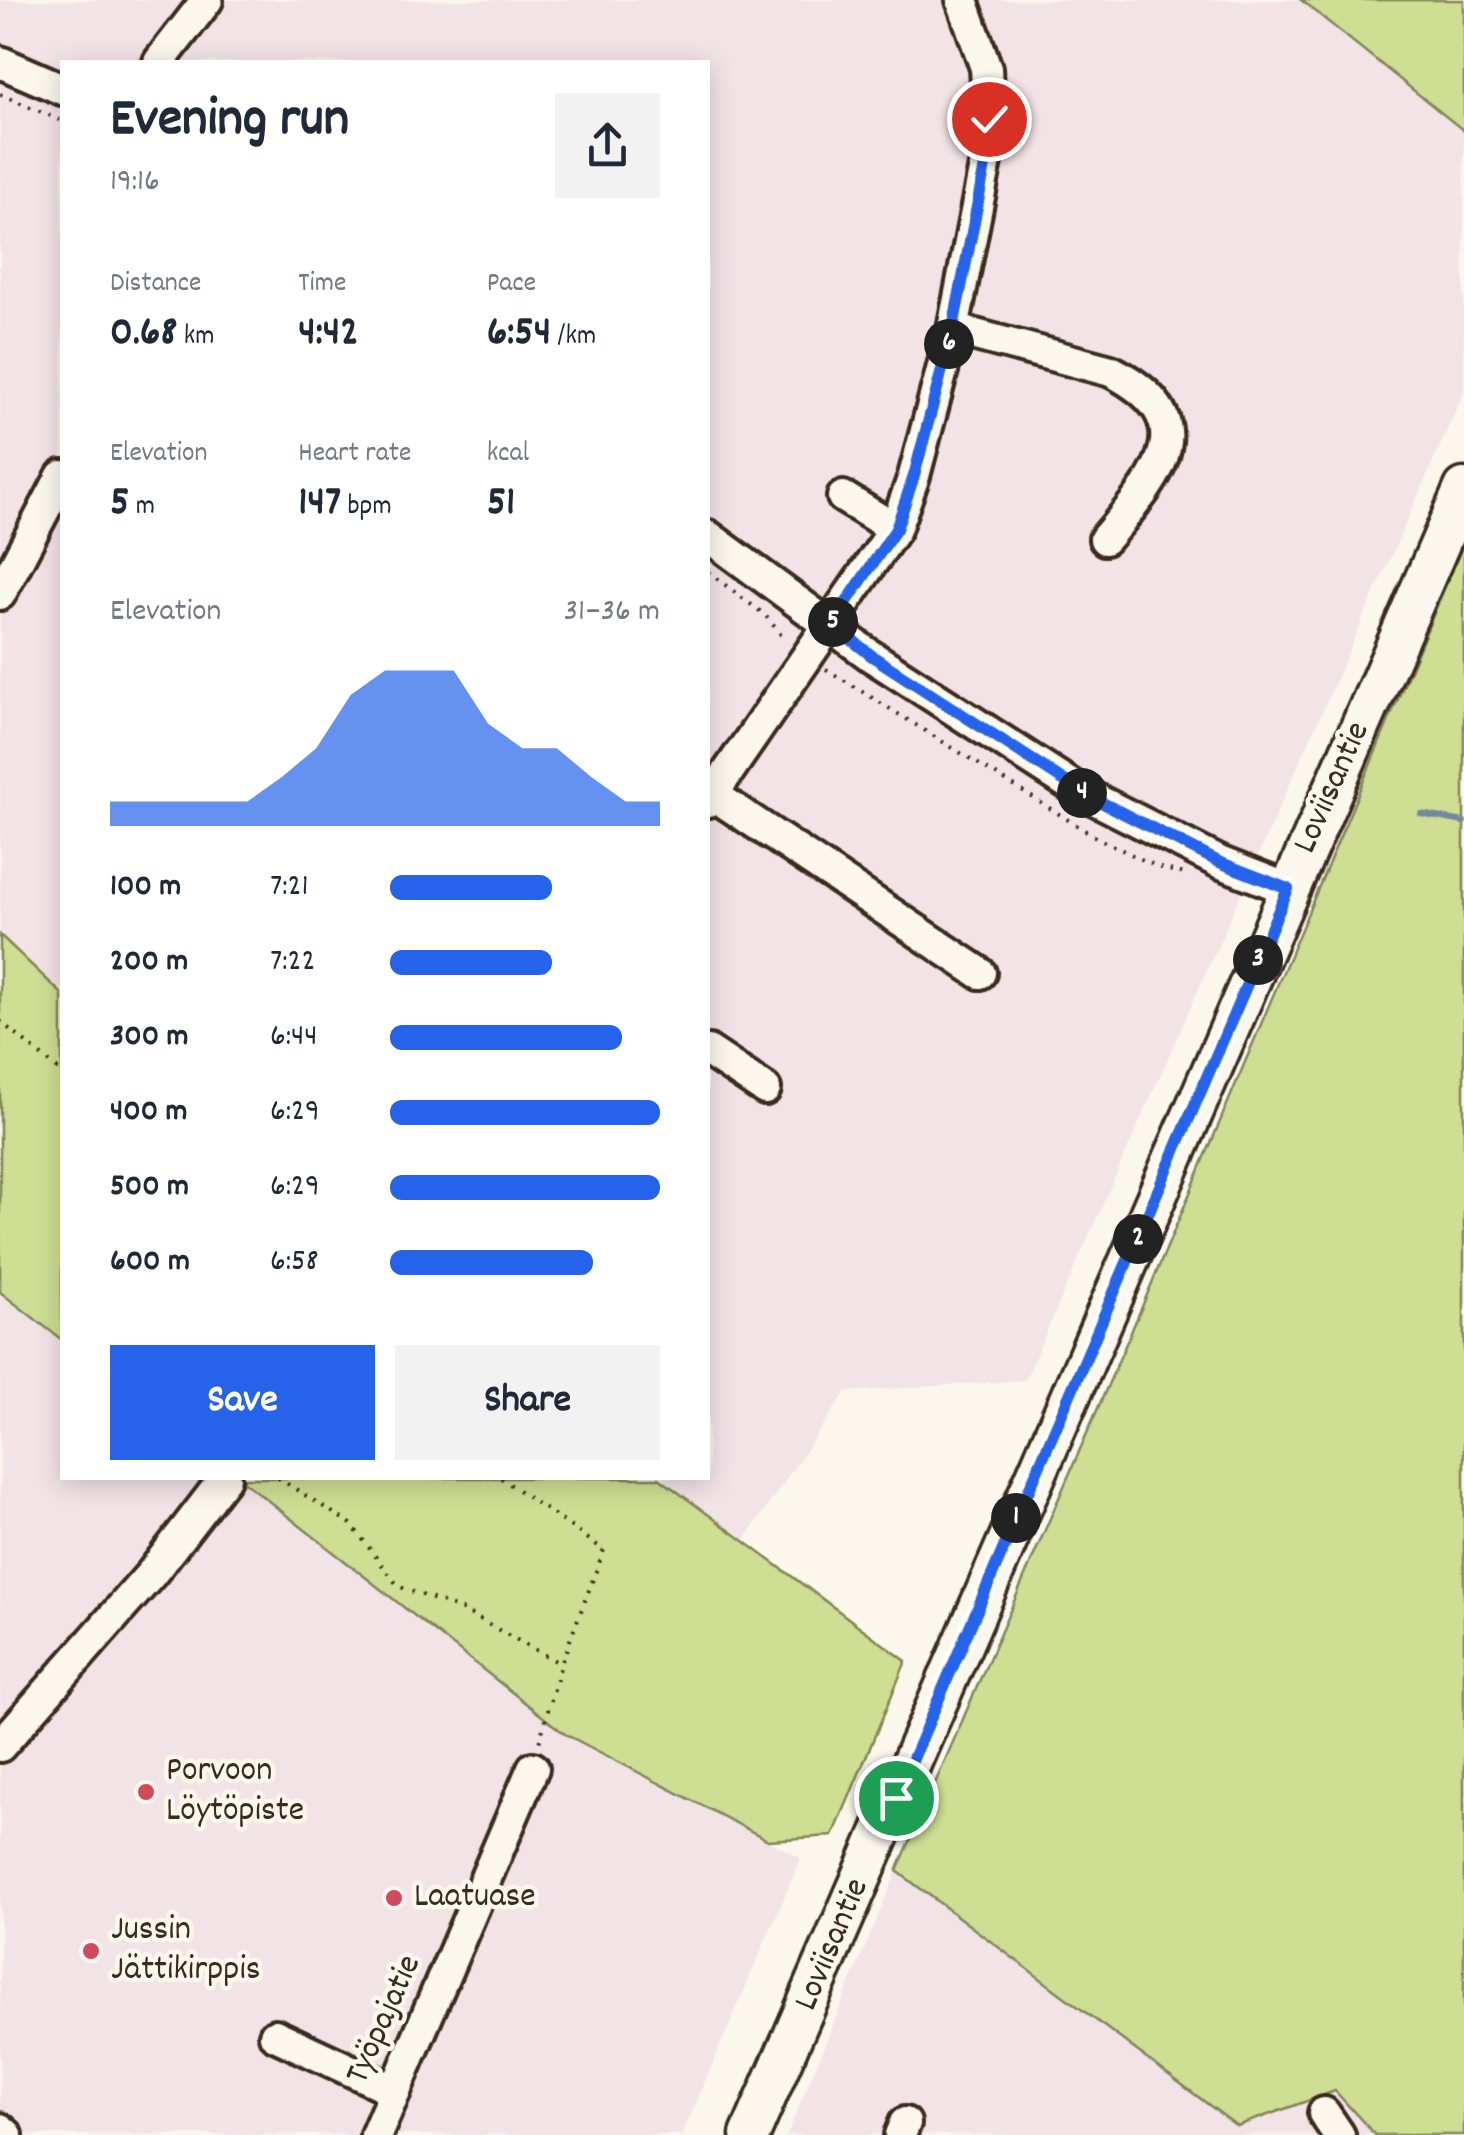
<!DOCTYPE html>
<html lang="en">
<head>
<meta charset="utf-8">
<style>
  body { margin:0; font-family:Dekko,sans-serif; background:#f2f2f3; color:#1f2937; height:100vh; display:flex; flex-direction:column; font-size:38px; white-space:nowrap }
  * { box-sizing:border-box; margin:0 }
  p { font-size:32px; color:#747a83 }
  .icon { flex:none; width:55px; height:55px; fill:none; stroke:currentColor; stroke-width:2; stroke-linecap:round; stroke-linejoin:round }
  .map { position:relative; flex:1; overflow:hidden }
  .panel { position:absolute; left:60px; top:60px; width:650px; height:1420px; display:flex; flex-direction:column; background:#fff; border-radius:0px; box-shadow:0 5px 25px #0003 }
  .panel>* { flex:none }
  .pin { position:absolute; display:grid; place-items:center; width:85px; height:85px; color:#fff; margin:-42px; border:5px solid #fff; border-radius:50%; box-shadow:0 2px 10px #0007 }
  .km { position:absolute; width:50px; height:50px; margin:-25px; border-radius:50%; background:#222; color:#fff; font-size:28px; line-height:50px; text-align:center }
  .round { display:grid; place-items:center; flex:none; width:105px; height:105px; border-radius:0px; background:#f2f2f3 }
  .summary { display:flex; align-items:center; justify-content:space-between; height:170px; padding:0 50px }
  h1 { font-size:55px; font-weight:700; line-height:75px }
  .metrics { display:grid; grid-template-columns:repeat(3,1fr); gap:15px; height:170px; padding:10px 50px }
  .metrics div { display:grid; align-content:center }
  .metrics b { font-size:42px; font-weight:700 }
  .metrics small { font-size:28px; font-weight:400 }
  .metrics p { font-size:28px }
  .chart { height:280px; padding:20px 50px }
  .chart p { display:flex; justify-content:space-between }
  .chart svg { width:100%; height:180px; margin-top:10px; fill:#2563eb; opacity:.7 }
  .primary-button { display:flex; gap:20px; margin-top:auto; padding:20px 50px }
  .primary-button a { flex:1; height:115px; border-radius:0px; background:#2563eb; color:#fff; font-size:40px; font-weight:700; line-height:115px; text-align:center }
  .primary-button a+a { background:#f2f2f3; color:#1f2937 }
  ul { padding:0 50px; list-style:none; font-size:32px }
  li { display:grid; grid-template-columns:160px 120px 1fr; align-items:center; height:75px }
  li i { height:25px; border-radius:12px; background:#2563eb }
  .map>svg:first-child { display:block }
  .built { fill:#f2e3e7 }
  .green { fill:#cede92; stroke:#848458; stroke-width:2.5 }
  .lines { fill:none; stroke-linecap:round; stroke-linejoin:round }
  .stream { stroke:#73899f; stroke-width:6 }
  .minor-casing { stroke:#3b2a1e; stroke-width:38 }
  .major-casing { stroke:#3b2a1e; stroke-width:45 }
  .path { stroke:#3b2a1e; stroke-width:4; stroke-dasharray:2.5 8; stroke-linecap:butt }
  .minor { stroke:#fbf7ec; stroke-width:30 }
  .major { stroke:#fbf7ec; stroke-width:38 }
  .route-casing { stroke:#fff; stroke-width:20 }
  .route { stroke:#2563eb; stroke-width:12 }
  .poi-dot { fill:#d1495b; stroke:#fbf7ec; stroke-width:4 }
  .labels { text-anchor:middle; dominant-baseline:central; stroke-width:9; stroke-linejoin:round; paint-order:stroke }
  .street-label { font-size:35px; fill:#3b2a1e; stroke:#fbf7ec }
  .poi-label { font-size:35px; fill:#3b2a1e; stroke:#fbf7ec; text-anchor:start }
</style>
</head>
<body>
<div class="map">
<svg width="1464" height="2135" viewBox="0 0 1464 2135">
  <rect width="100%" height="100%" fill="#fbf7ec"/>
  <filter id="ink" filterUnits="userSpaceOnUse"><feTurbulence type="fractalNoise" baseFrequency=".01" numOctaves="2"/><feDisplacementMap in="SourceGraphic" scale="20" xChannelSelector="R" yChannelSelector="G"/><feConvolveMatrix kernelMatrix="1 2 1 2 8 2 1 2 1" color-interpolation-filters="sRGB"/></filter>
  <g filter="url(#ink)">
    <!-- built -->
    <g class="built">
      <polygon points="0,0 1301,0 1464,131 1464,392 1025,1380 846,1392 743,1542 657,1478 708,1478 708,62 62,62 62,994 0,935"/>
      <polygon points="0,1292 62,1340 62,1478 239,1478 565,1734 801,1858 682,2135 0,2135"/>
      <polygon points="897,1871 1236,2126 1335,2091 1375,2135 787,2135"/>
    </g>
    <!-- green -->
    <g class="green">
      <polygon points="1301,0 1464,0 1464,131"/>
      <polygon points="1464,542 1464,2135 1375,2135 1335,2091 1237,2126 897,1871 1144,1302"/>
      <polygon points="0,935 62,994 62,1340 0,1292"/>
      <polygon points="245,1478 659,1478 906,1661 833,1836 768,1840 565,1734 243,1481"/>
    </g>
    <g class="lines">
      <!-- stream -->
      <polyline class="stream" points="1421,814 1464,822"/>
      <defs>
        <g id="minor">
          <polyline points="0,62 62,89"/>
          <polyline points="159,62 207,0"/>
          <path d="M953,329L1111,371C1210,422 1156,478 1105,539"/>
          <polyline points="843,497 895,529"/>
          <polyline points="708,536 871,656 1083,793 1219,862 1288,889"/>
          <polyline points="0,594 62,476"/>
          <polyline points="712,794 980,973"/>
          <polyline points="708,801 895,529 914,476 953,329 986,161 989,119 986,68 962,0"/>
          <polyline points="708,1051 765,1089"/>
          <polyline points="0,1746 152,1573 225,1478"/>
          <polyline points="275,2035 395,2091"/>
          <polyline points="1324,2113 1339,2135"/>
          <polyline points="0,2129 7,2135"/>
          <polyline points="376,2135 533,1768"/>
          <polyline points="900,2135 905,2123"/>
        </g>
        <polyline id="major" points="750,2135 1464,488"/>
      </defs>
      <!-- minor casing -->
      <use href="#minor" class="minor-casing"/>
      <!-- major casing -->
      <use href="#major" class="major-casing"/>
      <!-- path -->
      <g class="path">
        <polyline points="0,94 62,121"/>
        <polyline points="708,572 765,615 786,641"/>
        <polyline points="826,669 1099,839 1160,868 1190,875"/>
        <polyline points="0,1021 62,1073"/>
        <polyline points="278,1478 351,1524 398,1586 462,1610 561,1664"/>
        <polyline points="501,1478 604,1550 561,1664 539,1743"/>
      </g>
      <!-- minor -->
      <use href="#minor" class="minor"/>
      <!-- major -->
      <use href="#major" class="major"/>
    </g>
  </g>
  <g class="lines" filter="url(#ink)">
    <defs>
      <polyline id="route" points="896,1798 1288,889 1219,862 1083,793 872,656 832,624 896,529 914,476 953,328 986,161 989,119"/>
    </defs>
    <!-- route casing -->
    <use href="#route" class="route-casing"/>
    <!-- route -->
    <use href="#route" class="route"/>
  </g>
  <!-- markers -->
  <g class="poi-dot">
    <circle cx="146" cy="1792" r="10"/>
    <circle cx="394" cy="1898" r="10"/>
    <circle cx="91" cy="1951" r="10"/>
  </g>
  <g class="labels">
    <!-- street labels -->
    <g class="street-label">
      <text transform="translate(1333 788) rotate(-66)">Loviisantie</text>
      <text transform="translate(833 1945) rotate(-67)">Loviisantie</text>
      <text transform="translate(385 2020) rotate(-66)">Työpajatie</text>
    </g>
    <!-- poi labels -->
    <g class="poi-label">
      <text x="166" y="1772">Porvoon<tspan x="166" dy="40">Löytöpiste</tspan></text>
      <text x="414" y="1898">Laatuase</text>
      <text x="111" y="1931">Jussin<tspan x="111" dy="40">Jättikirppis</tspan></text>
    </g>
  </g>
</svg>
<div class="pin" style="left:896px;top:1798px;background:#1e9e55"><svg class="icon" aria-label="arrive" viewBox="0 0 24 24"><path d="M6 21V4h12l-3 4 3 4H6"/></svg></div>
<div class="pin" style="left:989px;top:119px;background:#d93025"><svg class="icon" aria-label="check" viewBox="0 0 24 24"><path d="M5 12l5 5 9-10"/></svg></div>
<b class="km" style="left:1016px;top:1518px">1</b>
<b class="km" style="left:1138px;top:1239px">2</b>
<b class="km" style="left:1258px;top:960px">3</b>
<b class="km" style="left:1082px;top:793px">4</b>
<b class="km" style="left:833px;top:622px">5</b>
<b class="km" style="left:949px;top:344px">6</b>
<section class="panel">
<div class="summary"><div><h1>Evening run</h1><p>19:16</p></div><a class="round"><svg class="icon" aria-label="share" viewBox="0 0 24 24"><path d="M12 15V3M7 8l5-5 5 5M5 13v7h14v-7"/></svg></a></div>
<div class="metrics">
<div><p>Distance</p><b>0.68<small> km</small></b></div>
<div><p>Time</p><b>4:42</b></div>
<div><p>Pace</p><b>6:54<small> /km</small></b></div>
</div>
<div class="metrics">
<div><p>Elevation</p><b>5<small> m</small></b></div>
<div><p>Heart rate</p><b>147<small> bpm</small></b></div>
<div><p>kcal</p><b>51</b></div>
</div>
<div class="chart"><p><span>Elevation</span>31–36 m</p>
<svg viewBox="0 0 160 44" preserveAspectRatio="none"><path d="M0 44V38L10 38L20 38L30 38L40 38L50 32L60 25L70 12L80 6L90 6L100 6L110 19L120 25L130 25L140 32L150 38L160 38V44z"/></svg>
</div>
<ul>
<li><b>100 m</b>7:21<i style="width:60%"></i></li>
<li><b>200 m</b>7:22<i style="width:60%"></i></li>
<li><b>300 m</b>6:44<i style="width:86%"></i></li>
<li><b>400 m</b>6:29<i style="width:100%"></i></li>
<li><b>500 m</b>6:29<i style="width:100%"></i></li>
<li><b>600 m</b>6:58<i style="width:75%"></i></li>
</ul>
<div class="primary-button"><a>Save</a><a>Share</a></div>
</section>
</div>
</body>
</html>
